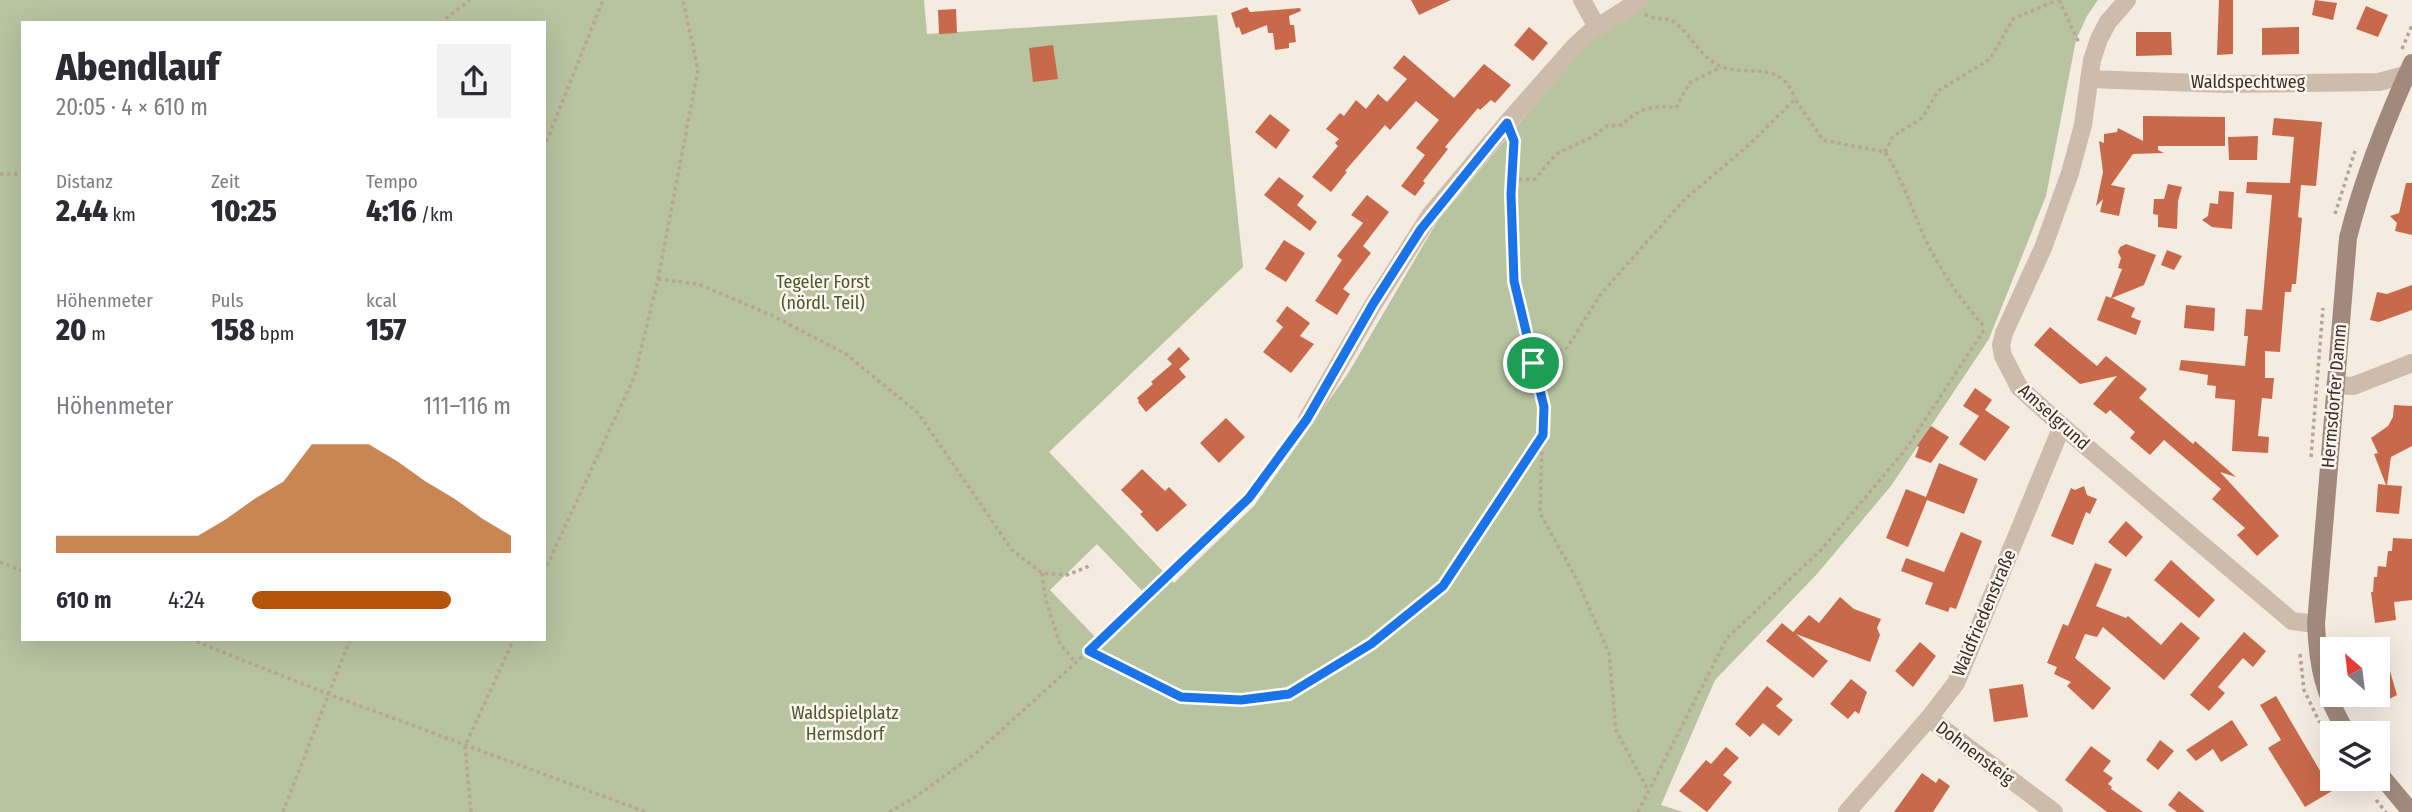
<!DOCTYPE html>
<html lang="de">
<head>
<meta charset="utf-8">
<style>
  body { margin:0; font-family:"Fira Sans Condensed",sans-serif; background:#f2f2f3; color:#2b2b33; height:100vh; display:flex; flex-direction:column; font-size:26px; white-space:nowrap }
  * { box-sizing:border-box; margin:0 }
  p { font-size:23px; color:#7c7c81 }
  .icon { flex:none; width:38px; height:38px; fill:none; stroke:currentColor; stroke-width:2; stroke-linecap:round; stroke-linejoin:round }
  .map { position:relative; flex:1; overflow:hidden }
  .panel { position:absolute; left:21px; top:21px; width:525px; height:620px; display:flex; flex-direction:column; background:#fff; border-radius:0px; box-shadow:0 7px 28px #0002 }
  .panel>* { flex:none }
  .needle { width:46px; rotate:332deg }
  .tools { position:absolute; left:2320px; top:637px; display:grid; gap:14px }
  .tools a { display:grid; place-items:center; width:70px; height:70px; border-radius:0px; background:#fff; box-shadow:0 7px 28px #0002; font-size:35px }
  .pin { position:absolute; display:grid; place-items:center; width:60px; height:60px; color:#fff; margin:-30px; border:4px solid #fff; border-radius:50%; box-shadow:0 2px 7px #0007 }
  .round { display:grid; place-items:center; flex:none; width:74px; height:74px; border-radius:0px; background:#f2f2f3 }
  .head { display:flex; align-items:center; justify-content:space-between; height:119px; padding:0 35px }
  h1 { font-size:38px; font-weight:800; line-height:52px }
  .stats { display:grid; grid-template-columns:repeat(3,1fr); gap:10px; height:119px; padding:7px 35px }
  .stats div { display:grid; align-content:center }
  .stats b { font-size:30px; font-weight:800 }
  .stats small { font-size:19px; font-weight:400 }
  .stats p { font-size:19px }
  .chart { height:196px; padding:14px 35px }
  .chart p { display:flex; justify-content:space-between }
  .chart svg { width:100%; height:126px; margin-top:7px; fill:#b45309; opacity:.7 }
  ul { padding:0 35px; list-style:none; font-size:23px }
  li { display:grid; grid-template-columns:112px 84px 1fr; align-items:center; height:52px }
  li i { height:18px; border-radius:9px; background:#b45309 }
  .map>svg:first-child { display:block }
  .green { fill:#b8c4a0; fill-rule:evenodd }
  .building { fill:#c8694b }
  .lines { fill:none; stroke-linecap:round; stroke-linejoin:round }
  .path { stroke:#b9a596; stroke-width:3.5; stroke-dasharray:3.5 3.5; stroke-linecap:butt }
  .lane { stroke:#cdbbac; stroke-width:9 }
  .street { stroke:#cdbbac; stroke-width:18 }
  .secondary { stroke:#a18a7d; stroke-width:18 }
  .route-casing { stroke:#fff; stroke-width:14 }
  .route { stroke:#1a73e8; stroke-width:9 }
  .labels { text-anchor:middle; dominant-baseline:central; stroke-width:5; stroke-linejoin:round; paint-order:stroke }
  .street-label { font-size:18px; fill:#3b302b; stroke:#fbf5ee }
  .park-label { font-size:18px; fill:#4a5a2e; stroke:#fbf5ee }
</style>
</head>
<body>
<div class="map">
<svg width="2412" height="812" viewBox="0 0 2412 812">
  <rect width="100%" height="100%" fill="#f4ebe1"/>
  <!-- green -->
  <path class="green" d="M0,0H924L927,34L1217,15L1243,267L1049,452L1174,583L1254,506L1349,372L1438,220L1584,46L1642,4L1650,0H2098L2087,16L2076,40L2046,196L1989,339L1891,486L1817,574L1715,680L1661,805L1683,812H0ZM23,23H544V639H23ZM1097,544L1147,596L1100,642L1050,590Z"/>
  <!-- building -->
  <g class="building">
    <polygon points="1411,0 1451,0 1419,15"/>
    <polygon points="2219,0 2233,0 2233,54 2217,55"/>
    <polygon points="2315,0 2337,3 2333,20 2312,15"/>
    <polygon points="2366,6 2388,15 2378,37 2356,29"/>
    <polygon points="1247,7 1250,12 1300,8 1301,11 1289,16 1290,25 1294,25 1296,42 1289,43 1289,48 1275,50 1273,33 1268,33 1267,25 1242,35 1239,27 1236,28 1231,13"/>
    <polygon points="956,9 957,33 939,34 938,10"/>
    <polygon points="1529,27 1548,43 1533,61 1514,45"/>
    <polygon points="2299,27 2299,54 2262,55 2262,28"/>
    <polygon points="2136,32 2171,32 2172,55 2136,56"/>
    <polygon points="1053,45 1058,79 1033,82 1029,48"/>
    <polygon points="1404,55 1454,98 1484,64 1511,85 1495,103 1491,100 1480,110 1478,108 1445,147 1448,149 1423,181 1425,183 1415,196 1401,186 1425,155 1416,148 1439,120 1416,101 1390,130 1385,125 1345,171 1347,172 1331,192 1312,177 1338,146 1335,143 1339,139 1326,129 1340,113 1344,116 1356,100 1366,109 1378,94 1387,102 1407,79 1393,68"/>
    <polygon points="1270,114 1290,130 1276,149 1255,132"/>
    <polygon points="2143,116 2225,117 2225,146 2158,146 2158,150 2164,153 2133,154 2111,185 2125,188 2119,216 2100,212 2103,199 2096,206 2103,172 2099,141 2104,143 2104,134 2117,132 2118,128 2143,141"/>
    <polygon points="2274,118 2322,122 2316,186 2301,185 2298,217 2302,218 2296,284 2292,284 2291,292 2285,292 2280,352 2265,351 2265,378 2274,378 2272,399 2262,398 2258,436 2269,437 2268,453 2232,451 2235,400 2215,398 2216,386 2207,385 2208,375 2179,370 2181,360 2245,366 2248,336 2244,336 2246,309 2262,310 2272,195 2246,193 2247,182 2290,183 2294,137 2272,135"/>
    <polygon points="2258,136 2257,160 2229,160 2228,137"/>
    <polygon points="1279,177 1304,196 1297,205 1317,222 1310,231 1264,195"/>
    <polygon points="2406,183 2412,183 2412,235 2395,231 2397,223 2390,216 2399,213"/>
    <polygon points="2168,184 2182,187 2178,201 2177,229 2158,227 2158,215 2153,214 2154,199 2164,199"/>
    <polygon points="2219,191 2234,192 2232,229 2212,227 2202,220 2208,216 2210,203 2218,204"/>
    <polygon points="1367,195 1389,212 1363,246 1371,253 1343,289 1350,294 1337,315 1315,301 1342,260 1337,256 1363,223 1351,215"/>
    <polygon points="1284,240 1305,253 1286,282 1265,269"/>
    <polygon points="2126,244 2156,255 2144,285 2112,298 2135,308 2131,317 2141,321 2136,335 2097,320 2106,296 2111,298 2122,269 2118,268 2121,258 2118,252 2120,247"/>
    <polygon points="2167,250 2182,256 2174,270 2161,265"/>
    <polygon points="2412,285 2412,310 2379,322 2370,320 2377,292 2387,294"/>
    <polygon points="2186,305 2215,308 2214,331 2184,328"/>
    <polygon points="1287,306 1310,323 1300,336 1314,344 1291,373 1263,352 1283,327 1276,321"/>
    <polygon points="2050,327 2097,366 2106,356 2147,389 2139,398 2193,444 2195,441 2236,477 2220,472 2279,536 2257,556 2237,535 2245,528 2212,499 2221,489 2164,440 2150,455 2130,438 2135,432 2110,410 2106,414 2093,404 2117,376 2080,384 2034,345"/>
    <polygon points="1179,347 1190,359 1179,369 1186,377 1146,412 1138,402 1139,401 1137,398 1153,384 1151,382 1172,364 1167,359"/>
    <polygon points="1975,388 1992,400 1985,410 2010,427 1985,461 1959,444 1979,416 1963,406"/>
    <polygon points="2394,405 2412,406 2412,446 2391,457 2387,485 2402,486 2399,514 2376,512 2378,484 2386,485 2374,454 2378,453 2371,438 2388,426 2393,417"/>
    <polygon points="1226,418 1245,437 1219,463 1200,443"/>
    <polygon points="1931,426 1949,437 1931,463 1915,457 1919,447 1917,446"/>
    <polygon points="1939,463 1978,479 1964,514 1927,500 1908,547 1886,538 1906,489 1926,497"/>
    <polygon points="1142,469 1165,491 1169,487 1187,505 1157,532 1140,514 1143,512 1121,490"/>
    <polygon points="2084,486 2087,495 2097,499 2090,514 2086,512 2073,545 2051,536 2071,488 2075,490"/>
    <polygon points="2126,521 2143,537 2126,557 2108,542"/>
    <polygon points="1961,532 1982,541 1956,609 1950,607 1948,612 1925,604 1933,583 1901,571 1906,558 1944,572"/>
    <polygon points="2393,538 2412,539 2412,600 2394,602 2396,620 2375,623 2371,592 2373,592 2374,577 2377,577 2378,566 2386,567 2388,551 2392,551"/>
    <polygon points="2171,560 2215,600 2199,618 2154,580"/>
    <polygon points="2095,563 2112,569 2096,606 2126,618 2128,616 2161,645 2181,622 2200,638 2164,680 2103,627 2097,637 2085,634 2075,658 2111,688 2093,710 2067,686 2071,682 2054,674 2057,667 2047,663 2063,624 2068,626"/>
    <polygon points="1840,597 1854,609 1881,619 1877,628 1880,635 1870,662 1796,634 1828,661 1813,678 1766,641 1782,623 1793,632 1809,615 1819,623"/>
    <polygon points="2244,632 2266,651 2253,667 2243,658 2218,687 2225,693 2209,711 2190,695"/>
    <polygon points="1920,642 1936,656 1913,687 1895,671"/>
    <polygon points="2378,644 2382,644 2397,695 2378,705"/>
    <polygon points="1851,679 1867,692 1859,714 1855,711 1848,719 1830,704"/>
    <polygon points="2023,684 2028,717 1994,722 1989,689"/>
    <polygon points="1767,686 1783,699 1776,706 1793,720 1779,736 1763,723 1750,737 1735,724"/>
    <polygon points="2276,696 2332,791 2305,807 2268,748 2281,740 2260,705"/>
    <polygon points="2232,720 2248,745 2221,762 2213,749 2196,761 2186,750"/>
    <polygon points="2160,740 2174,751 2158,770 2146,760"/>
    <polygon points="2091,746 2111,761 2103,771 2113,778 2108,784 2112,787 2111,789 2143,812 2107,812 2065,780"/>
    <polygon points="1726,747 1739,758 1723,775 1732,782 1707,812 1679,791 1706,760 1711,764"/>
    <polygon points="1922,773 1936,783 1939,778 1950,786 1933,812 1894,812"/>
    <polygon points="2179,791 2205,812 2177,812 2168,805"/>
  </g>
  <g class="lines">
    <!-- path -->
    <g class="path">
      <polyline points="2059,0 2079,43"/>
      <path d="M1645,14C1654,20 1663,17 1672,21C1686,27 1700,58 1720,66C1747,78 1781,58 1795,99"/>
      <polyline points="440,23 470,0"/>
      <polyline points="2402,49 2412,25"/>
      <polyline points="1514,140 1511,194 1514,281 1543,407 1540,513 1577,580 1609,653 1616,730 1649,792"/>
      <polyline points="544,148 603,0"/>
      <polyline points="1885,152 1893,136 1922,118 1938,91 1990,59 2013,19 2057,0"/>
      <polyline points="0,174 23,174"/>
      <path d="M1512,180L1535,179L1556,154L1594,136L1606,126L1622,125C1637,109 1655,104 1676,108L1689,83L1721,67"/>
      <polyline points="2335,214 2355,151"/>
      <polyline points="658,279 698,284 771,315 846,354 918,413 1012,550 1042,573 1067,575 1092,565"/>
      <path d="M1533,363L1567,348L1600,295L1683,201L1750,144L1795,99L1823,140L1885,152C1906,184 1915,222 1934,256C1948,281 1965,306 1985,327"/>
      <polyline points="2311,457 2323,308"/>
      <polyline points="0,562 23,571"/>
      <polyline points="544,572 635,375 658,279 698,70 683,0"/>
      <polyline points="1042,573 1046,601 1060,644 1076,663"/>
      <polyline points="190,639 328,694 646,812"/>
      <polyline points="1089,651 1181,697 1241,700 1289,694 1371,644 1443,586 1542,437"/>
      <polyline points="2300,654 2304,690 2320,723"/>
      <polyline points="2376,800 2386,812"/>
      <polyline points="283,812 350,639"/>
      <polyline points="471,812 465,746 514,639"/>
      <polyline points="889,812 914,798 976,753 1125,618"/>
      <polyline points="1638,812 1727,638 1822,549 1906,449 1986,327"/>
    </g>
    <!-- lane -->
    <polyline class="lane" points="1134,609 1249,498 1307,419"/>
    <!-- street -->
    <g class="street">
      <polyline points="1582,0 1597,27"/>
      <polyline points="2127,0 2108,22 2099,39 2092,60 2083,125 2070,173 2043,248 2004,333 2001,345 2003,356 2019,387 2062,426 2292,621 2316,624"/>
      <polyline points="2089,79 2225,84 2379,82 2412,73"/>
      <polyline points="2335,385 2353,386 2412,363"/>
      <polyline points="1307,419 1373,305 1430,215 1507,123 1574,47 1590,32 1640,0"/>
      <polyline points="1929,718 2054,812"/>
      <polyline points="1847,812 1929,718 1956,683 2062,426"/>
    </g>
    <!-- secondary -->
    <g class="secondary">
      <path d="M2347,733C2324,695 2318,668 2316,624L2348,238C2363,178 2386,120 2412,63"/>
      <polyline points="2378,772 2411,812"/>
    </g>
  </g>
  <g class="lines">
    <defs>
      <polygon id="route" points="1507,123 1514,141 1511,194 1514,281 1544,407 1543,435 1443,586 1371,644 1289,694 1241,700 1181,697 1089,651 1249,498 1307,419 1373,304 1421,229"/>
    </defs>
    <!-- route casing -->
    <use href="#route" class="route-casing"/>
    <!-- route -->
    <use href="#route" class="route"/>
  </g>
  <g class="labels">
    <!-- street labels -->
    <g class="street-label">
      <text x="2248" y="82">Waldspechtweg</text>
      <text transform="translate(2334 396) rotate(-85)">Hermsdorfer Damm</text>
      <text transform="translate(2054 417) rotate(42)">Amselgrund</text>
      <text transform="translate(1984 613) rotate(-67)">Waldfriedenstraße</text>
      <text transform="translate(1975 753) rotate(37)">Dohnensteig</text>
    </g>
    <!-- park labels -->
    <g class="park-label">
      <text x="823" y="282">Tegeler Forst<tspan x="823" dy="21">(nördl. Teil)</tspan></text>
      <text x="845" y="713">Waldspielplatz<tspan x="845" dy="21">Hermsdorf</tspan></text>
    </g>
  </g>
</svg>
<div class="tools">
<a><svg class="needle" viewBox="-14 -14 28 28"><path d="M0-13l5 13h-10z" fill="#e53935"/><path d="M0 13l5-13h-10z" fill="#7c7c81"/></svg></a>
<a><svg class="icon" aria-label="layers" viewBox="0 0 24 24"><path d="M12 4l9 5-9 5-9-5zM3 14l9 5 9-5"/></svg></a>
</div>
<div class="pin" style="left:1533px;top:363px;background:#1e9e55"><svg class="icon" aria-label="arrive" viewBox="0 0 24 24"><path d="M6 21V4h12l-3 4 3 4H6"/></svg></div>
<section class="panel">
<div class="head"><div><h1>Abendlauf</h1><p>20:05 · 4 × 610 m</p></div><a class="round"><svg class="icon" aria-label="share" viewBox="0 0 24 24"><path d="M12 15V3M7 8l5-5 5 5M5 13v7h14v-7"/></svg></a></div>
<div class="stats">
<div><p>Distanz</p><b>2.44<small> km</small></b></div>
<div><p>Zeit</p><b>10:25</b></div>
<div><p>Tempo</p><b>4:16<small> /km</small></b></div>
</div>
<div class="stats">
<div><p>Höhenmeter</p><b>20<small> m</small></b></div>
<div><p>Puls</p><b>158<small> bpm</small></b></div>
<div><p>kcal</p><b>157</b></div>
</div>
<div class="chart"><p><span>Höhenmeter</span>111–116 m</p>
<svg viewBox="0 0 160 44" preserveAspectRatio="none"><path d="M0 44V38L10 38L20 38L30 38L40 38L50 38L60 32L70 25L80 19L90 6L100 6L110 6L120 12L130 19L140 25L150 32L160 38V44z"/></svg>
</div>
<ul>
<li><b>610 m</b>4:24<i style="width:77%"></i></li>
</ul>
</section>
</div>
</body>
</html>
